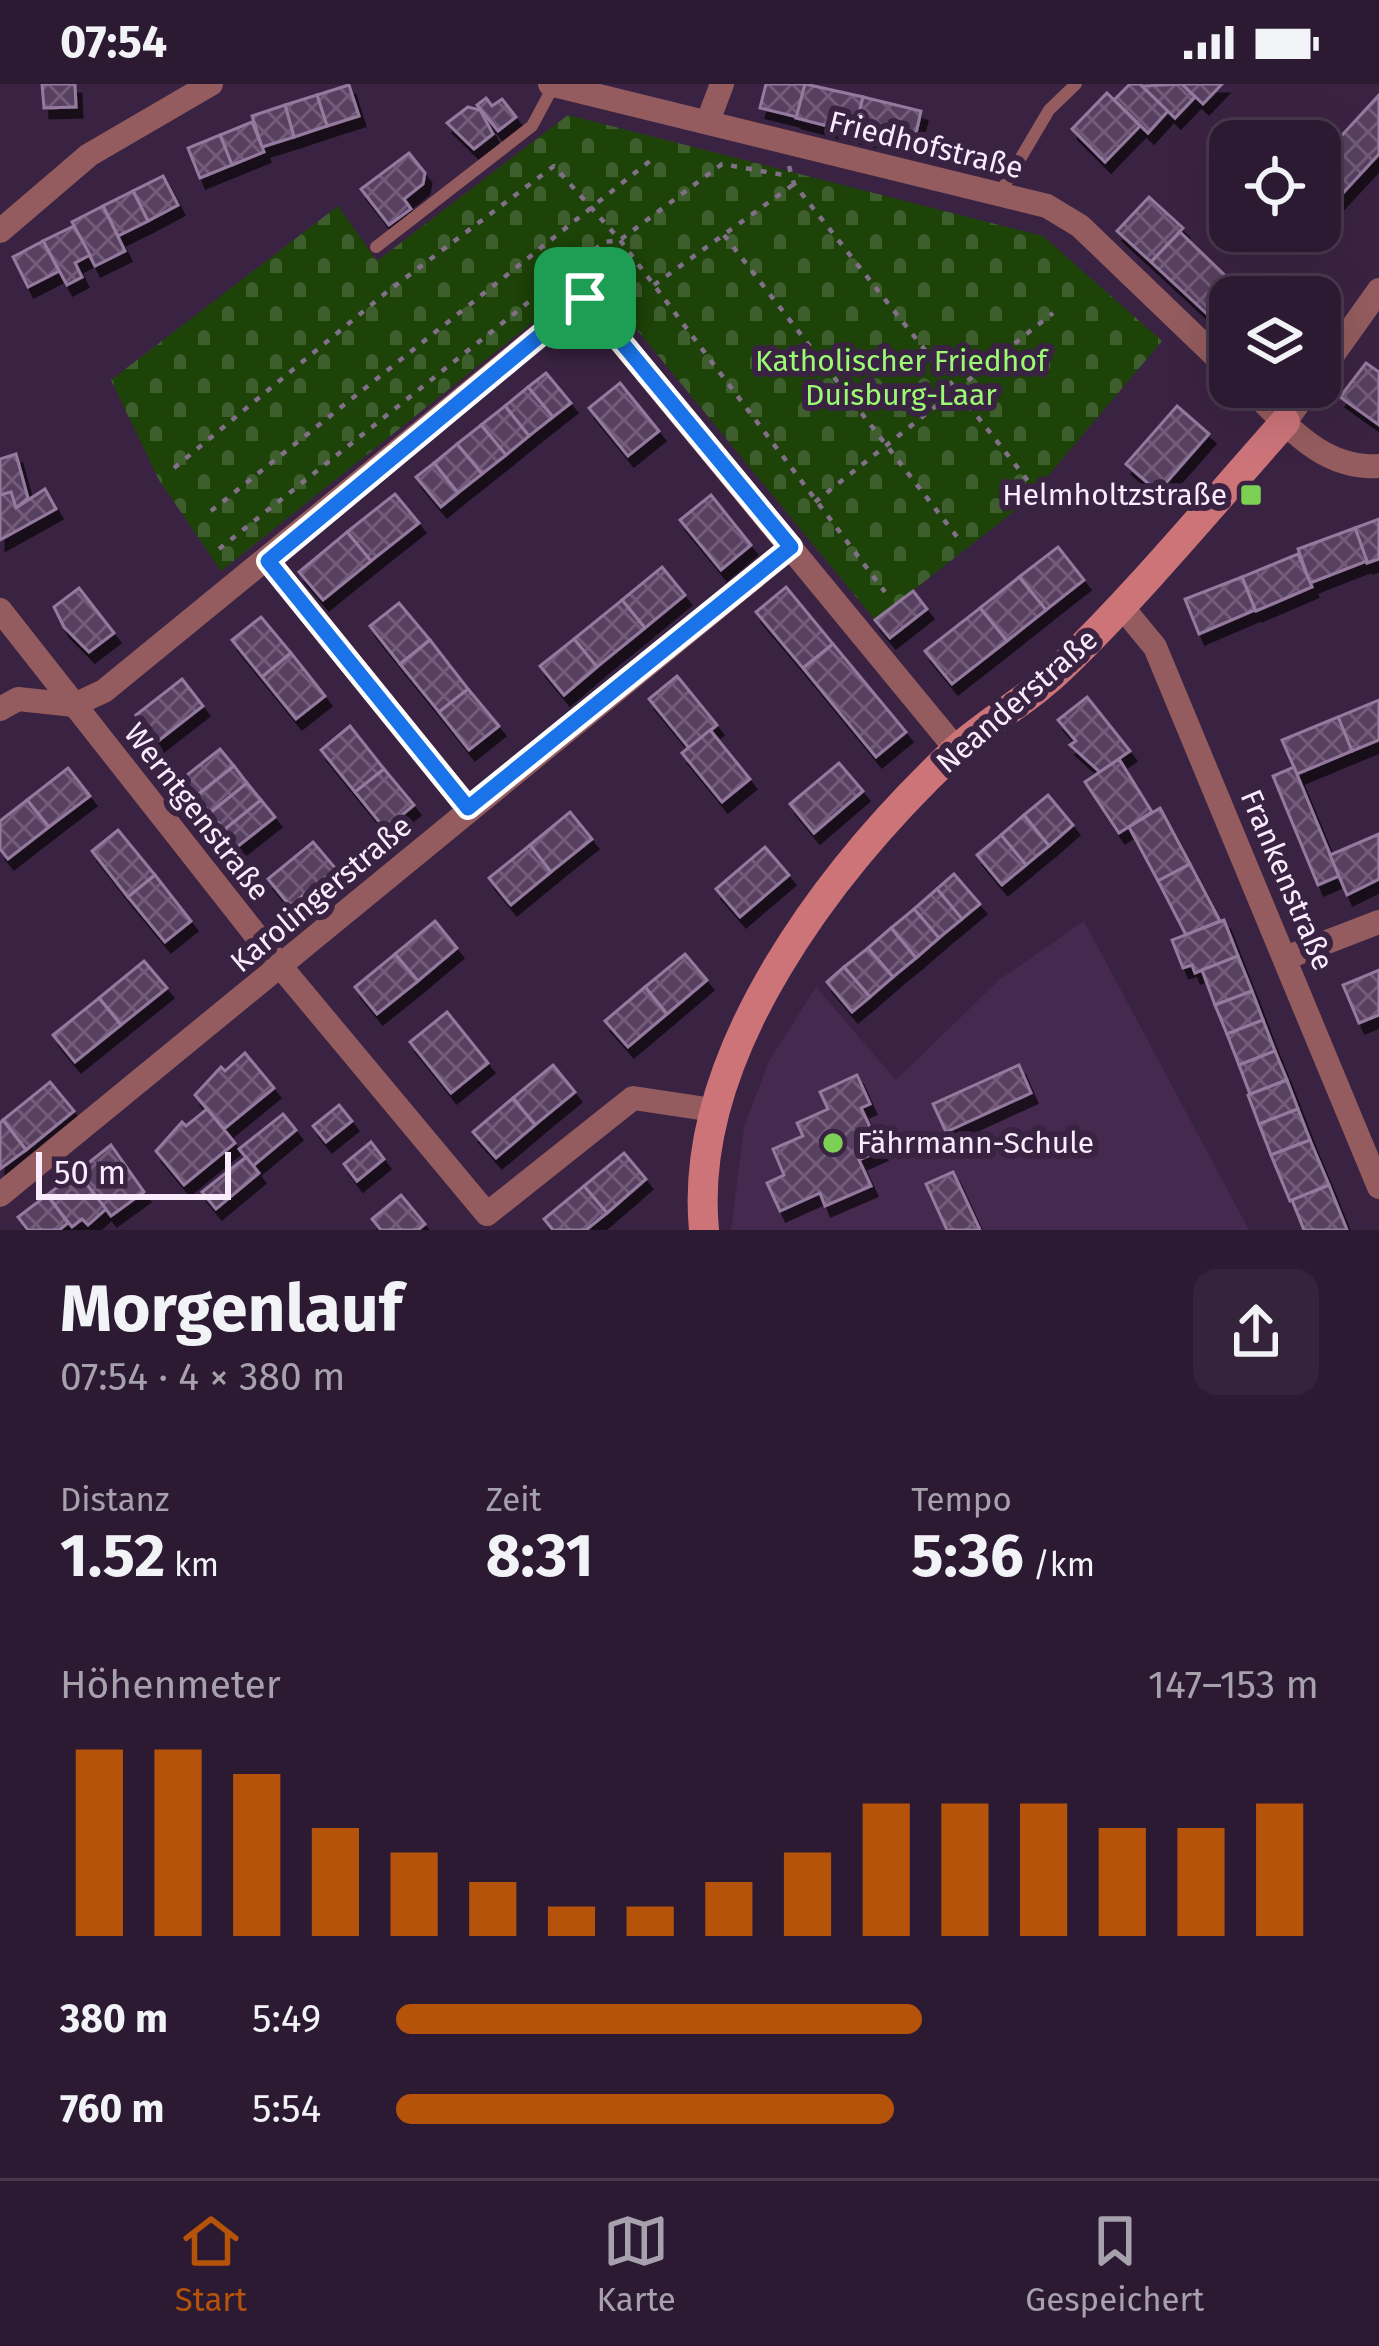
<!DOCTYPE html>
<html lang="de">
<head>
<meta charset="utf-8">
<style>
  body { margin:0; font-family:"Fira Sans",sans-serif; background:#34233a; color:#f1f3f6; height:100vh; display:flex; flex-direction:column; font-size:45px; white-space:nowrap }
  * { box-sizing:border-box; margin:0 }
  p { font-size:39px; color:#a6a1ac }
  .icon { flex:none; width:66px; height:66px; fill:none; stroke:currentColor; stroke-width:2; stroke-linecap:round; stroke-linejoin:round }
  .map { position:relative; height:1146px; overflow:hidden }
  .drawer { display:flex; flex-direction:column; background:#2c1a32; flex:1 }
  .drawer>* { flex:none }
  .buttons { position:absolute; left:1209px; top:36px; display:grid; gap:24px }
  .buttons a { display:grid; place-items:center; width:132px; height:132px; border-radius:24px; background:#2c1a32; box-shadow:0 12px 48px #0002,0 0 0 3px #48384d; font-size:60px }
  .scale { position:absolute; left:36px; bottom:30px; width:195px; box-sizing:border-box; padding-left:12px; border:6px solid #f9edfd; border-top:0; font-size:33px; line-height:42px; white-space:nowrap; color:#f9edfd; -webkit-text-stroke:9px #3a2342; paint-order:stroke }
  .pin { position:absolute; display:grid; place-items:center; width:102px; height:102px; color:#fff; margin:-51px; border-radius:24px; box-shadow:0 6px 18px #0006 }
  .round { display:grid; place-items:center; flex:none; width:126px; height:126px; border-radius:24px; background:#34233a }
  .overview { display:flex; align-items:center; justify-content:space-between; height:204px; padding:0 60px }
  h1 { font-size:66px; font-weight:700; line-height:90px }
  .figures { display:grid; grid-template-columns:repeat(3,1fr); gap:18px; height:204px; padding:12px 60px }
  .figures div { display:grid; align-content:center }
  .figures b { font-size:60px; font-weight:700 }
  .figures small { font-size:33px; font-weight:400 }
  .figures p { font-size:33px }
  .chart { height:336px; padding:24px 60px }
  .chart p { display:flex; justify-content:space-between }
  .chart svg { width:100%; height:216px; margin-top:12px; stroke:#b45309; stroke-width:6 }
  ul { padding:0 60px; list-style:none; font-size:39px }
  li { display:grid; grid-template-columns:192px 144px 1fr; align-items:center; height:90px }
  li i { height:30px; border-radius:15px; background:#b45309 }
  .status { display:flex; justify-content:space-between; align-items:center; height:84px; padding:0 60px; background:#2c1a32; direction:ltr }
  .status svg { height:33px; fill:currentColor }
  .tab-bar { display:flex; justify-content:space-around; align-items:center; height:168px; border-top:3px solid #48384d; background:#2c1a32; font-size:33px; color:#a6a1ac }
  .tab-bar a { display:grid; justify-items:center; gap:6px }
  .tab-bar .active { color:#b45309 }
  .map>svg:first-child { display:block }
  .built { fill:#45294e }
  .cemetery { fill:url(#cemetery-stones) }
  .building { fill:url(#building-cross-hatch); stroke:#957a9f; stroke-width:3; filter:url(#shadow) }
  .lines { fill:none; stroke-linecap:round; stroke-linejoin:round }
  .path { stroke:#826f89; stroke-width:4.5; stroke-dasharray:6 9; stroke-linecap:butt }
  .lane { stroke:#945c5e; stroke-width:12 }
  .street { stroke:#945c5e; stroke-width:24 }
  .secondary { stroke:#cd7479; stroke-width:30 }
  .route-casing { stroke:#fff; stroke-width:24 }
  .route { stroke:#1a73e8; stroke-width:15 }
  .poi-dot { fill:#7cd155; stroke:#3a2342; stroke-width:4.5 }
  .labels { text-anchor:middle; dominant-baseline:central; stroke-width:12; stroke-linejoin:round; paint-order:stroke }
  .street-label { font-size:30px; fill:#f9edfd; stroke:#3a2342 }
  .park-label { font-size:30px; fill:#9bfa72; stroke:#3a2342 }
  .poi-label { font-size:30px; fill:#f9edfd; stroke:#3a2342; text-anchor:end }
</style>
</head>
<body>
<div class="status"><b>07:54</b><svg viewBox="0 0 49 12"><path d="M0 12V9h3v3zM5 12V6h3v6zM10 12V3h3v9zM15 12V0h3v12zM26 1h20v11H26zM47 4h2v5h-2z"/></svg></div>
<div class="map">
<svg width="1379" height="1146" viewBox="0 0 1379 1146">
  <defs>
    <pattern id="cemetery-stones" width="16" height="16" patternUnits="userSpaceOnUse" patternTransform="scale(3)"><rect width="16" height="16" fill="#1d4308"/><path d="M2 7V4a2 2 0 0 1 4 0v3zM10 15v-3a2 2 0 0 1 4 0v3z" fill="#3f5e2d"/></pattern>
    <pattern id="building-cross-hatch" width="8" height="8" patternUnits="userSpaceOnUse" patternTransform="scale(3)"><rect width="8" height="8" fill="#594061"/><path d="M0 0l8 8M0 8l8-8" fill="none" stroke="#725c79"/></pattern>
    <filter id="shadow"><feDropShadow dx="6" dy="10" stdDeviation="0" flood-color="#0009"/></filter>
  </defs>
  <rect width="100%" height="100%" fill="#3a2342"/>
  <!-- built -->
  <polygon class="built" points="1084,837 1249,1146 731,1146 744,1043 768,979 816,903 896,996 999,896"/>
  <!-- cemetery -->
  <polygon class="cemetery" points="568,31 1043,152 1162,257 1026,418 875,536 592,191 221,487 159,396 111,296 338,122 377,177"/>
  <!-- building -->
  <g class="building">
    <polygon points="42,0 75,0 76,23 44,24"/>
    <polygon points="766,0 805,0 797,33 760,24"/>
    <polygon points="805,0 863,13 854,49 796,34"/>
    <polygon points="1130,0 1140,0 1168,27 1148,49 1114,16"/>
    <polygon points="1182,0 1195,13 1175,34 1142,2"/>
    <polygon points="1182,0 1222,0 1203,20"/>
    <polygon points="349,1 359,32 327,42 317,11"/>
    <polygon points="1107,9 1140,42 1105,78 1072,45"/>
    <polygon points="317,11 327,42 294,53 285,21"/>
    <polygon points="1379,11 1379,70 1320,134 1320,75"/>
    <polygon points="863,13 921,27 913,63 854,49"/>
    <polygon points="486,14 492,22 502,15 516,33 498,47 477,21"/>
    <polygon points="285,21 294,53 262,63 252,32"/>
    <polygon points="468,23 480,26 493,50 474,65 447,39"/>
    <polygon points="252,38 264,68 232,81 220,51"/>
    <polygon points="220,51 232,81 200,94 188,64"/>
    <polygon points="409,69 425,89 423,100 404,115 411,125 389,141 361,105"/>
    <polygon points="163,92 178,121 148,137 133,107"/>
    <polygon points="133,107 148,137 118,152 103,122"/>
    <polygon points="1149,113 1183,144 1151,178 1117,147"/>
    <polygon points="103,122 125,167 95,182 72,138"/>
    <polygon points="74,142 90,171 75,179 82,193 67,201 43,157"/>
    <polygon points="1180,148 1234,200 1206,229 1151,178"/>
    <polygon points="43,157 59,187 28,203 13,173"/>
    <polygon points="1366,279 1379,288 1379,341 1340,313"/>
    <polygon points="546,289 571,319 553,333 528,303"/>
    <polygon points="620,299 659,347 628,372 589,324"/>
    <polygon points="528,303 553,333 529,352 505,322"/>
    <polygon points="505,322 529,352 506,371 481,341"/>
    <polygon points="1177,322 1209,350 1158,408 1126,380"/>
    <polygon points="481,341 506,371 482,390 457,360"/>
    <polygon points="457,360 482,390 458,409 434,379"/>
    <polygon points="16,370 28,414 16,424 11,408 0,411 0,375"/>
    <polygon points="434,379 458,409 441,423 416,393"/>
    <polygon points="45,405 56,425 0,456 0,411 11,408 16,424"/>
    <polygon points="395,410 419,439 371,477 347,448"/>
    <polygon points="711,411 751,461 721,486 680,436"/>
    <polygon points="1379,435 1379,475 1367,479 1355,444"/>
    <polygon points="1355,444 1367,477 1310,499 1298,465"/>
    <polygon points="347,448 371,477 323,516 299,488"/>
    <polygon points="1058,463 1084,496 1046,526 1019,493"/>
    <polygon points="1298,470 1312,503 1256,527 1242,493"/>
    <polygon points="662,483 685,511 645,544 622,516"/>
    <polygon points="1019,493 1046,526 1007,557 980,524"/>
    <polygon points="1242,493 1255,526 1199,550 1185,515"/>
    <polygon points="786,503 833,560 803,584 756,528"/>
    <polygon points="79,504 114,549 89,568 64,543 54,523"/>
    <polygon points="913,507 927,525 890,554 875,536"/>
    <polygon points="622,516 645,544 597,583 574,555"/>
    <polygon points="399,519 430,556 400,580 370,542"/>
    <polygon points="980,524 1007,557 952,600 925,567"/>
    <polygon points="261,533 291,569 262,593 232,556"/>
    <polygon points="574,555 597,583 564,611 540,582"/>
    <polygon points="430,556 468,605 439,628 400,580"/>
    <polygon points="833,560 906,648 876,673 803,584"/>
    <polygon points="291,569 325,612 296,635 262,593"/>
    <polygon points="677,592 717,641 689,664 649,615"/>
    <polygon points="182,595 203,622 157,658 136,631"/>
    <polygon points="468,605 499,642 469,666 439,628"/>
    <polygon points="1087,613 1130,667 1100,688 1070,661 1076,657 1058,636"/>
    <polygon points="1379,616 1379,656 1352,667 1338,633"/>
    <polygon points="1338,633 1352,667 1297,690 1282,656"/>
    <polygon points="350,642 384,685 355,708 321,666"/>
    <polygon points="710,646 750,695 722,718 682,669"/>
    <polygon points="220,665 234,682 196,712 182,695"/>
    <polygon points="1119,675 1152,728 1119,749 1085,698"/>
    <polygon points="839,679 863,707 814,749 790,720"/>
    <polygon points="234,682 247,699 210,729 196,712"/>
    <polygon points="1294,683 1339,792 1318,801 1273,692"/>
    <polygon points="68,684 90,712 49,743 27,716"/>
    <polygon points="384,685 414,721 385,745 355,708"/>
    <polygon points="247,699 261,716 224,746 210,729"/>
    <polygon points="1048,711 1073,741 1049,762 1024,731"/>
    <polygon points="27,716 49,743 8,775 0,765 0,737"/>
    <polygon points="261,716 275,733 237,763 224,746"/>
    <polygon points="1160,724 1190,780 1158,797 1129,743"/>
    <polygon points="570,728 592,755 551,788 530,761"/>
    <polygon points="1024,731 1049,762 1026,781 1001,751"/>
    <polygon points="118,746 155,791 128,813 92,767"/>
    <polygon points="1379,750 1379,795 1347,811 1330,771"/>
    <polygon points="1001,751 1026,781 1002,801 977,771"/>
    <polygon points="313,758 336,785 290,822 268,795"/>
    <polygon points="530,761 551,788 511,821 489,794"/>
    <polygon points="765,763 789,791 740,833 716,805"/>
    <polygon points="1190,780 1220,837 1186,851 1158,797"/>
    <polygon points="954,790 980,820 962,835 937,805"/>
    <polygon points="155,791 191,837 165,858 128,813"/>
    <polygon points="937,805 962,835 939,854 914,825"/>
    <polygon points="914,825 939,854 916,874 891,844"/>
    <polygon points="1224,836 1238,872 1195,889 1192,881 1183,884 1172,856"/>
    <polygon points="435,837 457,864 418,897 395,870"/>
    <polygon points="891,844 916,874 893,893 868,864"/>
    <polygon points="868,864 893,893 870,913 844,883"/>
    <polygon points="395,870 418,897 377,930 355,903"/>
    <polygon points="685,870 707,896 667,930 645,903"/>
    <polygon points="1238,872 1252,907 1215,921 1202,886"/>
    <polygon points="144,877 167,904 121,941 99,914"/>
    <polygon points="844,883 870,913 852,928 827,898"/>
    <polygon points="1379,886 1379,931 1359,939 1343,901"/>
    <polygon points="645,903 667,930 628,963 605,937"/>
    <polygon points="1252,907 1263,936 1227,950 1215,921"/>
    <polygon points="99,914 121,941 75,978 53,951"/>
    <polygon points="447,928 488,979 451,1009 410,958"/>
    <polygon points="1263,936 1275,967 1239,981 1227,950"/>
    <polygon points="1275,967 1287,996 1250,1010 1239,981"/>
    <polygon points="245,969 274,1004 224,1045 195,1011 221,983 225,987"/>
    <polygon points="553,981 575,1008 535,1041 513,1014"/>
    <polygon points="1019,981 1031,1009 946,1048 933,1020"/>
    <polygon points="857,991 870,1020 861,1024 881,1066 859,1076 871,1102 825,1122 820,1109 780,1127 767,1099 784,1091 773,1065 803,1052 797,1039 828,1025 820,1008"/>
    <polygon points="1287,996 1298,1025 1259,1040 1248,1011"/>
    <polygon points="50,998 74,1027 26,1066 3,1036"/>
    <polygon points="513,1014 535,1041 496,1074 473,1048"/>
    <polygon points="339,1021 352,1037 326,1058 313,1042"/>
    <polygon points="207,1025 235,1059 184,1101 156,1067 182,1038 186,1042"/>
    <polygon points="1298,1025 1310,1056 1271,1071 1259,1040"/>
    <polygon points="283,1030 296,1046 253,1082 239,1065"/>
    <polygon points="3,1036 26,1066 0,1085 0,1039"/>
    <polygon points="1310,1056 1329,1101 1290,1117 1271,1071"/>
    <polygon points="371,1058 384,1075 357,1097 344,1080"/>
    <polygon points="111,1061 144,1108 111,1132 77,1088"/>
    <polygon points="624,1069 646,1095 607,1129 584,1102"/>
    <polygon points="246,1073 259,1089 216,1125 202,1108"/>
    <polygon points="77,1088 106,1125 88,1141 82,1135 72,1143 47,1111"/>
    <polygon points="953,1088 980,1146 947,1146 926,1100"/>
    <polygon points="1329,1101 1347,1146 1304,1146 1292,1116"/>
    <polygon points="584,1102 607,1129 586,1146 553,1146 544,1135"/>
    <polygon points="47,1111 68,1139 59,1146 28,1146 18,1133"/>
    <polygon points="401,1111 425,1140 418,1146 381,1146 372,1135"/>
  </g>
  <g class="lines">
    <!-- path -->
    <g class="path">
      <polyline points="789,82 794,100 1029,398"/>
      <polyline points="724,151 958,454"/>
      <polyline points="654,201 794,100"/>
      <polyline points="174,384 388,207 554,82 620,156 885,508"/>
      <polyline points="815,418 1053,229"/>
      <polyline points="211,427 651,76"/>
      <polyline points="219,465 604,158 620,156 722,80 789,92"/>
    </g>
    <!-- lane -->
    <g class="lane">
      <polyline points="1000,109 1049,26 1076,0"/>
      <polyline points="376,163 532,42 554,1"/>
    </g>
    <!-- street -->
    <g class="street">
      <polyline points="550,0 1047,122 1080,142 1230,286"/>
      <polyline points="708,37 722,0"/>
      <polyline points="0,147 89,71 211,0"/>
      <polyline points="1320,289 1379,206"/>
      <path d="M1248,303C1287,340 1321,386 1379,382"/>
      <polyline points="1285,338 1310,303"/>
      <polyline points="268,477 468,724"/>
      <polyline points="1122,523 1155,563 1379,1103"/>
      <polyline points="0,526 281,883 487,1130 633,1014 713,1026"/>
      <polyline points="0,625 18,615 74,621 104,607 585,214 957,666"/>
      <polyline points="1288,873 1379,838"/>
      <polyline points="0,1111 791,463"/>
    </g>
    <!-- secondary -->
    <path class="secondary" d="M704,1146C687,969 833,782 955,667C989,636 1031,614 1063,582C1142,505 1212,420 1285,338"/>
  </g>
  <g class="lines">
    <defs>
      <polygon id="route" points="585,214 791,463 468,724 268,477"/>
    </defs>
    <!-- route casing -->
    <use href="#route" class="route-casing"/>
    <!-- route -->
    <use href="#route" class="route"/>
  </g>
  <!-- markers -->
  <g class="poi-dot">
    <rect x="1239" y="399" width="24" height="24" rx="6"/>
    <circle cx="833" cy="1059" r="12"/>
  </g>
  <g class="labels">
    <!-- street labels -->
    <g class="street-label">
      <text transform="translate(926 61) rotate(14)">Friedhofstraße</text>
      <text transform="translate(1017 617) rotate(-41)">Neanderstraße</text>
      <text transform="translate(197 728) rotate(52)">Werntgenstraße</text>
      <text transform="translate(1287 796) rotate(67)">Frankenstraße</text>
      <text transform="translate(321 810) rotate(-40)">Karolingerstraße</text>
    </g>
    <!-- park labels -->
    <g class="park-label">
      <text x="901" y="277">Katholischer Friedhof<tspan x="901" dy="34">Duisburg-Laar</tspan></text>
    </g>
    <!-- poi labels -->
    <g class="poi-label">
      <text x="1227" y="411">Helmholtzstraße</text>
      <text x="857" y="1059" text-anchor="start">Fährmann-Schule</text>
    </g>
  </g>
</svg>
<div class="buttons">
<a><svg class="icon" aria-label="locate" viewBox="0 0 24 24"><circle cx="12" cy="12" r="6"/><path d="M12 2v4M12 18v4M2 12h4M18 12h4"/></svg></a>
<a><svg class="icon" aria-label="layers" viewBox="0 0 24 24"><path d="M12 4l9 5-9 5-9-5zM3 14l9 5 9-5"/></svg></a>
</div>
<div class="scale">50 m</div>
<div class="pin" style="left:585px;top:214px;background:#1e9e55"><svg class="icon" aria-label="arrive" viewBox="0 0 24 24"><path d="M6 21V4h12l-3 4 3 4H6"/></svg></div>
</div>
<section class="drawer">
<div class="overview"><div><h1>Morgenlauf</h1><p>07:54 · 4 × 380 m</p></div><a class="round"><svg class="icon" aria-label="share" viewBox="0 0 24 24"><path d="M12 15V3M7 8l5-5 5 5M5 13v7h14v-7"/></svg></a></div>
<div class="figures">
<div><p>Distanz</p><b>1.52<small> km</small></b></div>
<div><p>Zeit</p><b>8:31</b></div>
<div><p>Tempo</p><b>5:36<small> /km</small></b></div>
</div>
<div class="chart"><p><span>Höhenmeter</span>147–153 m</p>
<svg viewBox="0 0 160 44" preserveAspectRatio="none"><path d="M5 44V6M15 44V6M25 44V11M35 44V22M45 44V27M55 44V33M65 44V38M75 44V38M85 44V33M95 44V27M105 44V17M115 44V17M125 44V17M135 44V22M145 44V22M155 44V17"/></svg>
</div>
<ul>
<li><b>380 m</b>5:49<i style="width:57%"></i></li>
<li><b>760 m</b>5:54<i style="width:54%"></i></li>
</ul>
</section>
<nav class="tab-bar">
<a class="active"><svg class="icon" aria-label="home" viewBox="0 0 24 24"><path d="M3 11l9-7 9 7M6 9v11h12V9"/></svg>Start</a>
<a><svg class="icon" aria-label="map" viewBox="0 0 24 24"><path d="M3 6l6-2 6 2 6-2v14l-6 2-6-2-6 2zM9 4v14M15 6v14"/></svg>Karte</a>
<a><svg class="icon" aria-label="saved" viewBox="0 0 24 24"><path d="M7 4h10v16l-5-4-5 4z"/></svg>Gespeichert</a>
</nav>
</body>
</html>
